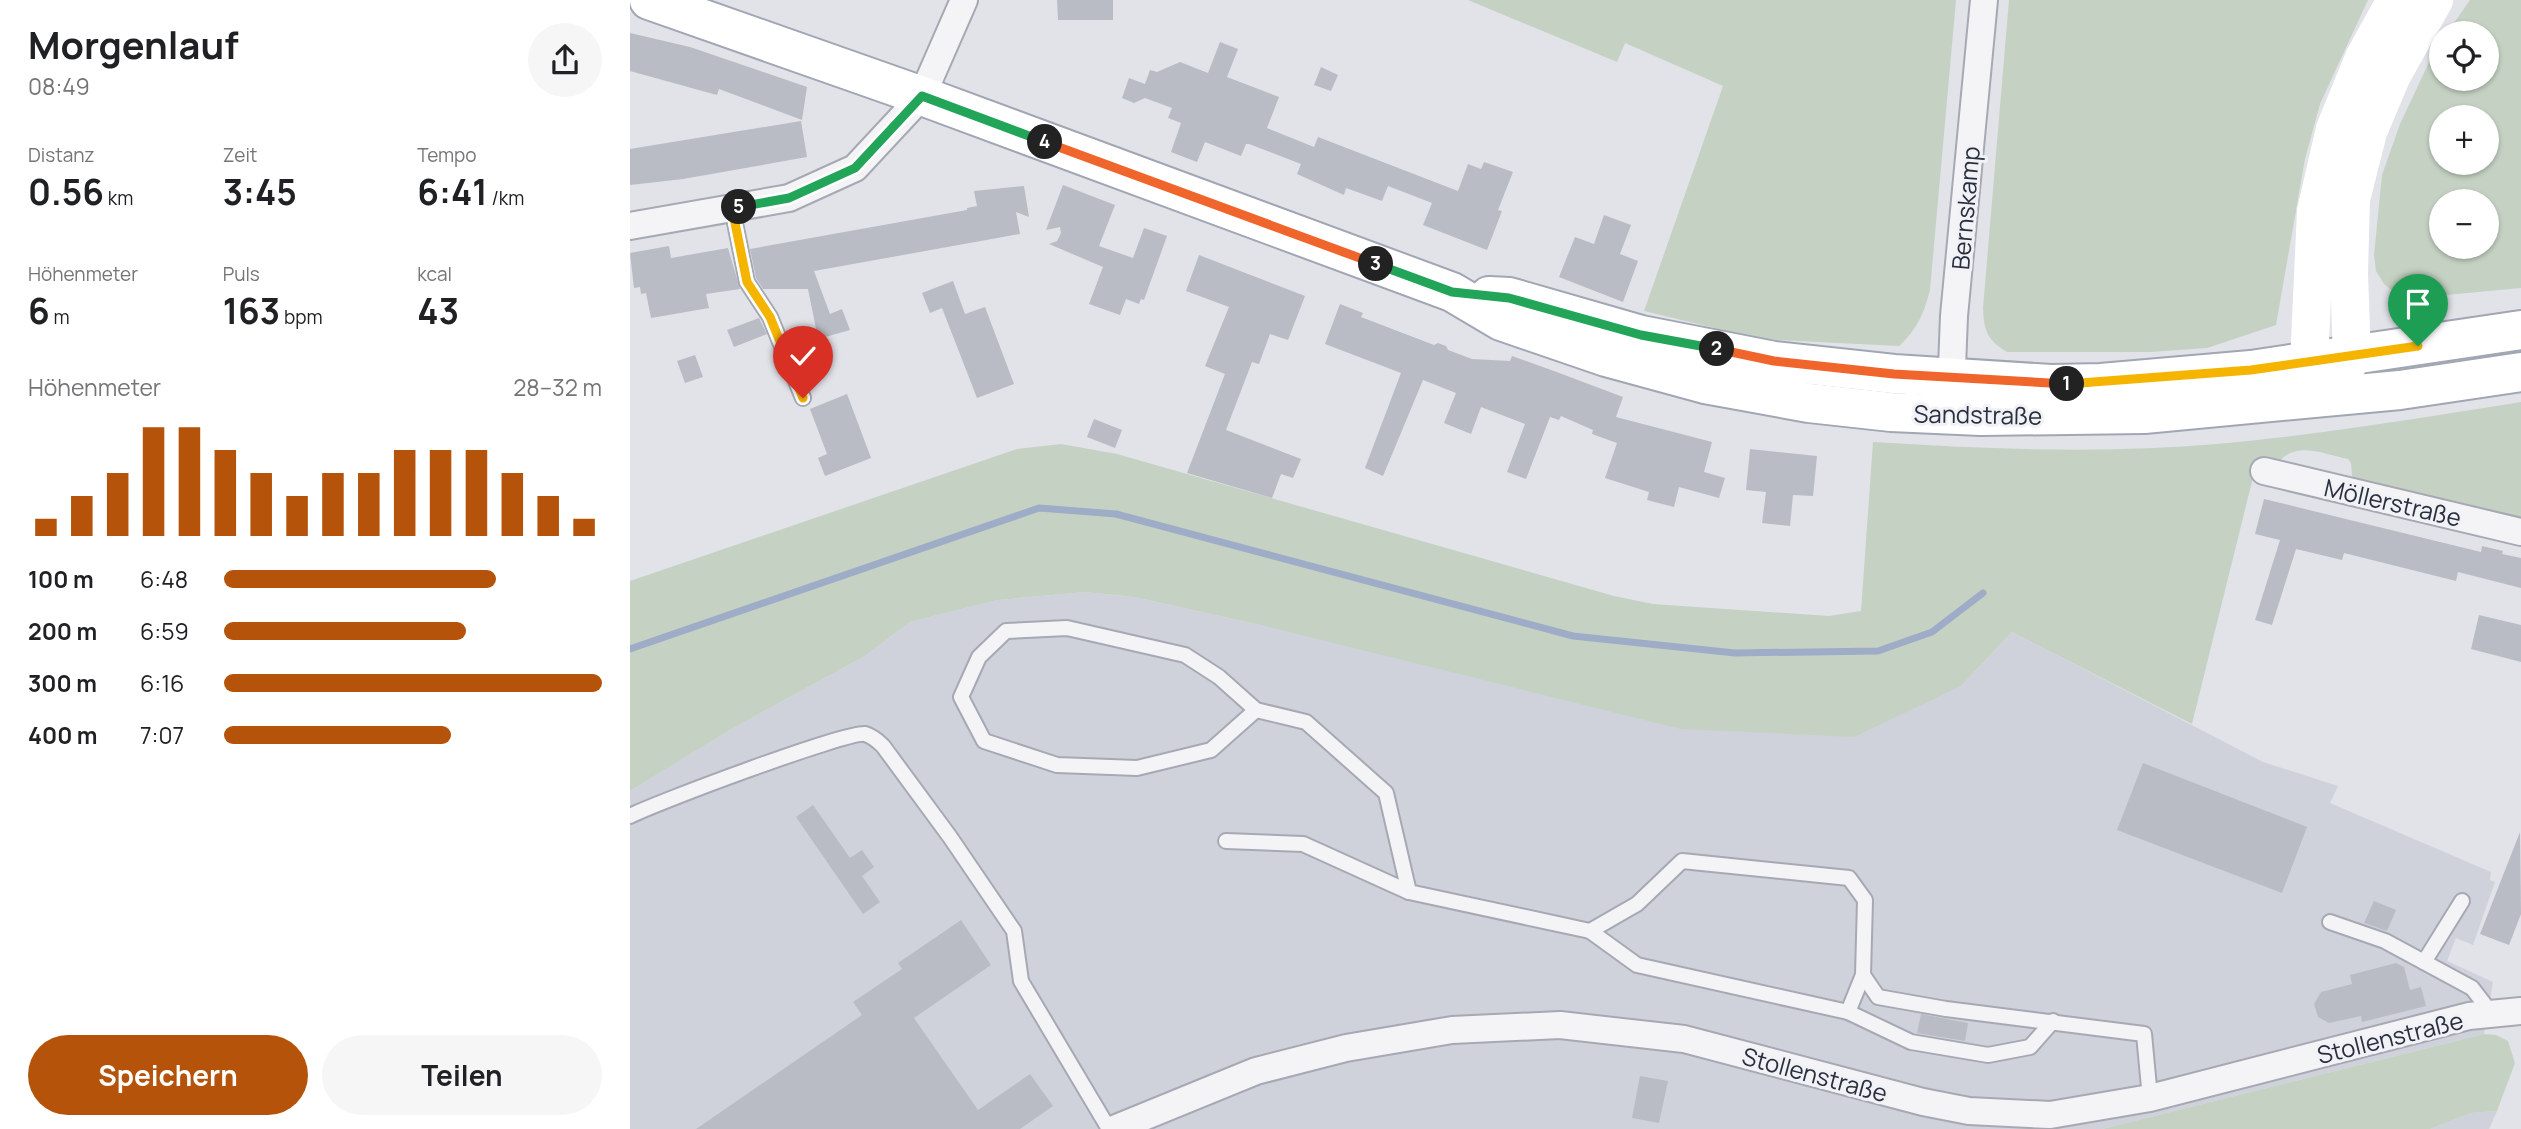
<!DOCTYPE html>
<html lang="de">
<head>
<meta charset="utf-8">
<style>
  body { margin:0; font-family:Manrope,sans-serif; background:#f6f6f6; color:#202124; height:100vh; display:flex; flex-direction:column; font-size:26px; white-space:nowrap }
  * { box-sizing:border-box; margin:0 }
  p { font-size:23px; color:#757577 }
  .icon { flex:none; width:38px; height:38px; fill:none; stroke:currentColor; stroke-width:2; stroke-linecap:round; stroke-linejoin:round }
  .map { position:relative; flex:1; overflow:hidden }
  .panel { display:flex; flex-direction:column; background:#fff; width:630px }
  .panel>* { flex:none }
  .buttons { position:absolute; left:1799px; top:21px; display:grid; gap:14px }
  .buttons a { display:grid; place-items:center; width:70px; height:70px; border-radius:50%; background:#fff; box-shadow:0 2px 5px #0004; font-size:35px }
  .pin { position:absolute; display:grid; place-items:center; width:60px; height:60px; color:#fff; margin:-72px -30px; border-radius:50% 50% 50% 0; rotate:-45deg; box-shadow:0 0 7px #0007 }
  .pin .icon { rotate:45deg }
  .km { position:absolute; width:35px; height:35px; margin:-18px; border-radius:50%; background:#222; color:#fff; font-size:19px; line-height:35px; text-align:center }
  .round { display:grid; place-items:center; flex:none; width:74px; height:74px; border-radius:37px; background:#f6f6f6 }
  .headline { display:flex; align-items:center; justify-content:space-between; height:119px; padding:0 28px }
  h1 { font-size:38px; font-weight:700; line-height:52px }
  .metrics { display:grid; grid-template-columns:repeat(3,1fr); gap:10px; height:119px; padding:7px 28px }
  .metrics div { display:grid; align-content:center }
  .metrics b { font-size:35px; font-weight:700 }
  .metrics small { font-size:19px; font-weight:400 }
  .metrics p { font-size:19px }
  .chart { height:196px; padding:14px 28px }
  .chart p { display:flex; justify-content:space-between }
  .chart svg { width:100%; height:126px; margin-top:7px; stroke:#b45309; stroke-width:6 }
  .cta { display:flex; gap:14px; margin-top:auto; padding:14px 28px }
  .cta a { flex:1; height:80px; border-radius:42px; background:#b45309; color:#fff; font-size:28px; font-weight:700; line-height:80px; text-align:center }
  .cta a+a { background:#f6f6f6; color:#202124 }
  ul { padding:0 28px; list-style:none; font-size:23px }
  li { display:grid; grid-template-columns:112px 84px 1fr; align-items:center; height:52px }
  li i { height:18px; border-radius:9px; background:#b45309 }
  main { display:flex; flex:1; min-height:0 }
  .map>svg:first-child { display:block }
  .built { fill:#cfd2db }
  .green { fill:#c5d2c3; fill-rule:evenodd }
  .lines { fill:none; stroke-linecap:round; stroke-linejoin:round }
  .stream { stroke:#9eacc7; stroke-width:7 }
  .building { fill:#b9bcc5 }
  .lane-casing { stroke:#a6a9b3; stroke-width:18 }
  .street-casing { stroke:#a6a9b3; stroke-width:30 }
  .primary-casing { stroke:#a1a6b4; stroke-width:42 }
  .lane { stroke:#f4f4f7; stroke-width:14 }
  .street { stroke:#f4f4f7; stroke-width:26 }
  .secondary { stroke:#fff; stroke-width:38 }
  .primary { stroke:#fff; stroke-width:38 }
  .split-1-casing { stroke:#fff; stroke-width:14 }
  .split-2-casing { stroke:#fff; stroke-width:14 }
  .split-3-casing { stroke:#fff; stroke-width:14 }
  .split-4-casing { stroke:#fff; stroke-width:14 }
  .split-5-casing { stroke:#fff; stroke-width:14 }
  .split-6-casing { stroke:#fff; stroke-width:14 }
  .split-1 { stroke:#f5b400; stroke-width:9 }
  .split-2 { stroke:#f0652b; stroke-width:9 }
  .split-3 { stroke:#22a559; stroke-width:9 }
  .split-4 { stroke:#f0652b; stroke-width:9 }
  .split-5 { stroke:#22a559; stroke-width:9 }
  .split-6 { stroke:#f5b400; stroke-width:9 }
  .labels { text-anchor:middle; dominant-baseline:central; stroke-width:6; stroke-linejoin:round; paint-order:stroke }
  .street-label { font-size:24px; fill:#2a2f3f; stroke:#f1f2f6 }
</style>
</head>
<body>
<main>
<section class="panel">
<div class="headline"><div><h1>Morgenlauf</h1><p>08:49</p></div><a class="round"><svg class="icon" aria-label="share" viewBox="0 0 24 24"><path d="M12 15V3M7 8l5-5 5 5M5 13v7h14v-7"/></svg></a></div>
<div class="metrics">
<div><p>Distanz</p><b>0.56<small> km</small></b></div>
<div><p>Zeit</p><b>3:45</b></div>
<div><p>Tempo</p><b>6:41<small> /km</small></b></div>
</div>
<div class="metrics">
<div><p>Höhenmeter</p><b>6<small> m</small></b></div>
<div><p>Puls</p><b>163<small> bpm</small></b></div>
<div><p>kcal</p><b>43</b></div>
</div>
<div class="chart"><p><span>Höhenmeter</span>28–32 m</p>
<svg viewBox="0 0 160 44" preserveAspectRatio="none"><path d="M5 44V38M15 44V30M25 44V22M35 44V6M45 44V6M55 44V14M65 44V22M75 44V30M85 44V22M95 44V22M105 44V14M115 44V14M125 44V14M135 44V22M145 44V30M155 44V38"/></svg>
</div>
<ul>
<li><b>100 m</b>6:48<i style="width:72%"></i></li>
<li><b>200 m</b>6:59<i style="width:64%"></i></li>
<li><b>300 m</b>6:16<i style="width:100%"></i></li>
<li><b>400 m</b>7:07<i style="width:60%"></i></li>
</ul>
<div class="cta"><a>Speichern</a><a>Teilen</a></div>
</section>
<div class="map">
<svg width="1891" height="1129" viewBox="0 0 1891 1129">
  <rect width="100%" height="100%" fill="#e1e3e9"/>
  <!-- built -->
  <g class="built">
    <polygon points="455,592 504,597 635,626 1331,686 1382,632 1633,762 1708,786 1700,803 1861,872 1860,880 1865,882 1843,945 1826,938 1817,961 1863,982 1854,1034 1472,1129 0,1129 0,791 105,727 235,656 280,622 368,600"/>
    <polygon points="1867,1111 1859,1129 1800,1129 1841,1113"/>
  </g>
  <!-- green -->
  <g class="green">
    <path d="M838,0H1326L1300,290C1294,313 1287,330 1269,346L1130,339L1014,311L1093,86L995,43L987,62Z"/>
    <path d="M1379,0H1738L1690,104L1675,159L1646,325L1577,348L1520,352H1377C1357,340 1354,331 1353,308Z"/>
    <path d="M1840,0H1891V288L1773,299L1754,284L1746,271L1744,255L1752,175L1770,124L1801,58L1811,42V79H1857V33H1817ZM1857,117V163H1811V117ZM1857,201V247H1811V201Z"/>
    <path d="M1891,402V521L1727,480L1722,476L1721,463L1718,459C1697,455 1667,441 1651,460L1628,457L1562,724L1382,632L1331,686L1224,737L1051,729L635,626L504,597L455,592L368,600L280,622L235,656L105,727L0,791V581L387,449L431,444L487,454L984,596L1023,604L1199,616L1231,611L1243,442C1357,449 1473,454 1587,444C1688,435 1790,418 1891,402Z"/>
    <polygon points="1854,1034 1866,1035 1878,1041 1885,1063 1867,1111 1841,1113 1800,1129 1472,1129"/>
  </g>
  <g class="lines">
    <!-- stream -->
    <polyline class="stream" points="0,649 409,508 486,514 943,636 1105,653 1248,651 1302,632 1353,593"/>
  </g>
  <!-- building -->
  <g class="building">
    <polygon points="427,0 483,0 483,20 428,20"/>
    <polygon points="0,33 60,47 177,87 172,120 89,89 87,95 0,71"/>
    <polygon points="590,42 608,49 597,77 649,97 637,128 684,147 688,137 828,191 838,164 851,169 854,162 883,172 868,210 872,211 857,250 793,225 802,203 758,186 752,201 716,188 714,195 667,174 671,164 619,144 616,144 611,156 575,142 567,162 541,152 551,123 538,118 542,108 515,98 504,103 492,98 499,78 515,84 520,70 527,72 550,62 578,73"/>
    <polygon points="691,67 708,75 701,91 684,85"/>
    <polygon points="171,121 177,157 53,179 0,185 0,149"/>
    <polygon points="433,185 485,205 469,246 503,258 514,228 537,236 514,300 511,299 509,304 496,299 490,315 459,304 473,267 419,244 427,241 431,233 430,227 416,230"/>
    <polygon points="394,186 399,217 386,212 390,234 184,271 200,314 212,309 220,330 188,339 178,289 133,289 126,278 120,249 337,210 337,208 347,206 344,191"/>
    <polygon points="974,215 1001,225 990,254 1008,261 993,302 929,277 945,237 964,244"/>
    <polygon points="39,246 41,258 98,248 110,289 76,294 79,308 21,318 16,293 11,294 10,287 4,288 0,253"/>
    <polygon points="569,255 675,296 658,340 640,334 629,364 622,362 596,430 671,459 663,478 651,474 642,498 557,473 595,374 575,366 599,307 556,291"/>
    <polygon points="323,281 335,314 355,307 384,384 347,398 312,308 300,313 292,293"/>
    <polygon points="710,304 733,313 731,317 804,345 808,343 816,346 818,350 842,359 880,361 882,356 924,371 993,397 986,417 1082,442 1074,472 1095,478 1089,498 1049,487 1044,507 1017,500 1019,492 975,478 987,443 962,434 963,430 931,416 929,420 920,417 896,479 877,472 895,424 851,407 841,434 814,423 826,393 793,380 753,476 735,468 771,373 695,344"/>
    <polygon points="129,318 137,334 104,347 97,330"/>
    <polygon points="65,355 73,377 55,383 47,361"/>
    <polygon points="217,394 241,458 195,476 188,458 197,454 180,409"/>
    <polygon points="464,419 492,430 485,448 457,437"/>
    <polygon points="1120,449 1187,456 1183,496 1163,495 1160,526 1132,523 1136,492 1116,490"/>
    <polygon points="1634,499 1851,552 1852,546 1873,551 1872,554 1891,558 1891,588 1828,572 1826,581 1714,553 1712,560 1666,549 1642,625 1625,620 1650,540 1625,534"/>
    <polygon points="1849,615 1891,625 1891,662 1841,649"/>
    <polygon points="1513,763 1677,827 1652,893 1487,830"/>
    <polygon points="183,805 220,858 232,850 244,867 232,876 250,902 233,914 166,817"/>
    <polygon points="1890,832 1891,914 1879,945 1850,934"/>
    <polygon points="1744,901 1766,910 1757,931 1734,923"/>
    <polygon points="331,920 361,965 284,1018 348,1110 400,1074 423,1106 390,1129 66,1129 232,1015 223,1002 272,969 268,963"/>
    <polygon points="1766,963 1774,967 1780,990 1791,987 1796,1006 1732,1022 1731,1016 1699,1023 1688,1017 1684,1004 1691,992 1722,984 1720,975"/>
    <polygon points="1291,1014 1338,1023 1335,1041 1287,1033"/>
    <polygon points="1010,1076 1038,1081 1029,1123 1002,1118"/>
  </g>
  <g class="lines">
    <defs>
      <g id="lane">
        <polyline points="102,208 117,282 140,317 173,398"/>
        <polyline points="626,710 581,750 507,768 427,765 354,741 331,697 349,657 376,631 437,628 555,655 589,677 626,710 676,722 756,793 779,892 960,931 1007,904 1052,861 1219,878 1235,900 1233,975 1218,1012"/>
        <path d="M0,816C25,803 217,731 235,734C242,736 248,741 253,746L320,837L384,931L391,981L479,1129"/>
        <polyline points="596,841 673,844 779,892"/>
        <polyline points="1700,922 1755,941 1842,988 1862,1014"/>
        <polyline points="960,931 1007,965 1218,1012 1281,1042 1358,1055 1400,1047 1423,1021"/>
        <polyline points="1794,962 1832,901"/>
        <polyline points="1233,975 1248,997 1316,1009 1514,1034 1520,1098"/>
      </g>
      <g id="street">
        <polyline points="0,226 159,198 225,168 292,96 334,0"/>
        <polyline points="1321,393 1324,316 1354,0"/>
        <polyline points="1634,471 1891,532"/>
        <polyline points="484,1129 626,1071 716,1048 822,1030 930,1025 1054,1039 1293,1102 1339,1111 1420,1115 1520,1098 1839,1016 1891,1011"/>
      </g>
      <g id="primary">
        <polyline points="19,0 292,96 822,292 871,321 976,357 1075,384 1179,403 1261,412 1351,416 1514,414 1770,390 1891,372"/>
        <polyline points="859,296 879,297 1011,335 1144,361 1264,374 1421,384 1471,383 1621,370 1891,330"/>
      </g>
    </defs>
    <!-- lane casing -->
    <use href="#lane" class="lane-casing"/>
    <!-- street casing -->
    <use href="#street" class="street-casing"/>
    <!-- primary casing -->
    <use href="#primary" class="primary-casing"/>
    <!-- lane -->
    <use href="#lane" class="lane"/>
    <!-- street -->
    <use href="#street" class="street"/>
    <!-- secondary -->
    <polyline class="secondary" points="1766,0 1734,58 1705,129 1686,211 1679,363 1701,395 1722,356 1719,274 1721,199 1738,132 1762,75 1804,0"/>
    <!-- primary -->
    <use href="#primary" class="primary"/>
  </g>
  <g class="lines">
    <defs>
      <polyline id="split-1" points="1437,384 1621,370 1788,346"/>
      <polyline id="split-2" points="1087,349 1144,361 1264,374 1437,384"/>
      <polyline id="split-3" points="746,264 822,292 879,298 1011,335 1087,349"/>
      <polyline id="split-4" points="415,142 746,264"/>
      <polyline id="split-5" points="109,207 159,198 225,168 292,96 415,142"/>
      <polyline id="split-6" points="109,207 102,208 117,282 140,317 173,398"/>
    </defs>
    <!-- split-1 casing -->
    <use href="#split-1" class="split-1-casing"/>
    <!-- split-2 casing -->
    <use href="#split-2" class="split-2-casing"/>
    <!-- split-3 casing -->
    <use href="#split-3" class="split-3-casing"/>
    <!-- split-4 casing -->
    <use href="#split-4" class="split-4-casing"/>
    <!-- split-5 casing -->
    <use href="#split-5" class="split-5-casing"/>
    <!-- split-6 casing -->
    <use href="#split-6" class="split-6-casing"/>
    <!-- split-1 -->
    <use href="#split-1" class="split-1"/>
    <!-- split-2 -->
    <use href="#split-2" class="split-2"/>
    <!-- split-3 -->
    <use href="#split-3" class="split-3"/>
    <!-- split-4 -->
    <use href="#split-4" class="split-4"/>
    <!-- split-5 -->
    <use href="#split-5" class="split-5"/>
    <!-- split-6 -->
    <use href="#split-6" class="split-6"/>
  </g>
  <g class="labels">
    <!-- street labels -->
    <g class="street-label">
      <text transform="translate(1335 208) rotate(-85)">Bernskamp</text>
      <text transform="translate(1348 414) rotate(1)">Sandstraße</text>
      <text transform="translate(1763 502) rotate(13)">Möllerstraße</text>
      <text transform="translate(1760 1037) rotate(-14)">Stollenstraße</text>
      <text transform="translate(1185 1074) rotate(15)">Stollenstraße</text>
    </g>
  </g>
</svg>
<div class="buttons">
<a><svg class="icon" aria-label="locate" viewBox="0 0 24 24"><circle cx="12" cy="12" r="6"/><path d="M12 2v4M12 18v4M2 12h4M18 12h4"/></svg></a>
<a>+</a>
<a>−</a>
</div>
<div class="pin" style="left:1788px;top:346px;background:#1e9e55"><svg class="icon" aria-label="arrive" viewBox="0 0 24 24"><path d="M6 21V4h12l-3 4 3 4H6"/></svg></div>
<div class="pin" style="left:173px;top:398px;background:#d93025"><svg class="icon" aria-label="check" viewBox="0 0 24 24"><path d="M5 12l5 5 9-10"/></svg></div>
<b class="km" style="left:1437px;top:384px">1</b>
<b class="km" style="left:1087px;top:349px">2</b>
<b class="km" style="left:746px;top:264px">3</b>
<b class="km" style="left:415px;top:142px">4</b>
<b class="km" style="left:109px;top:207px">5</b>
</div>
</main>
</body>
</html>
